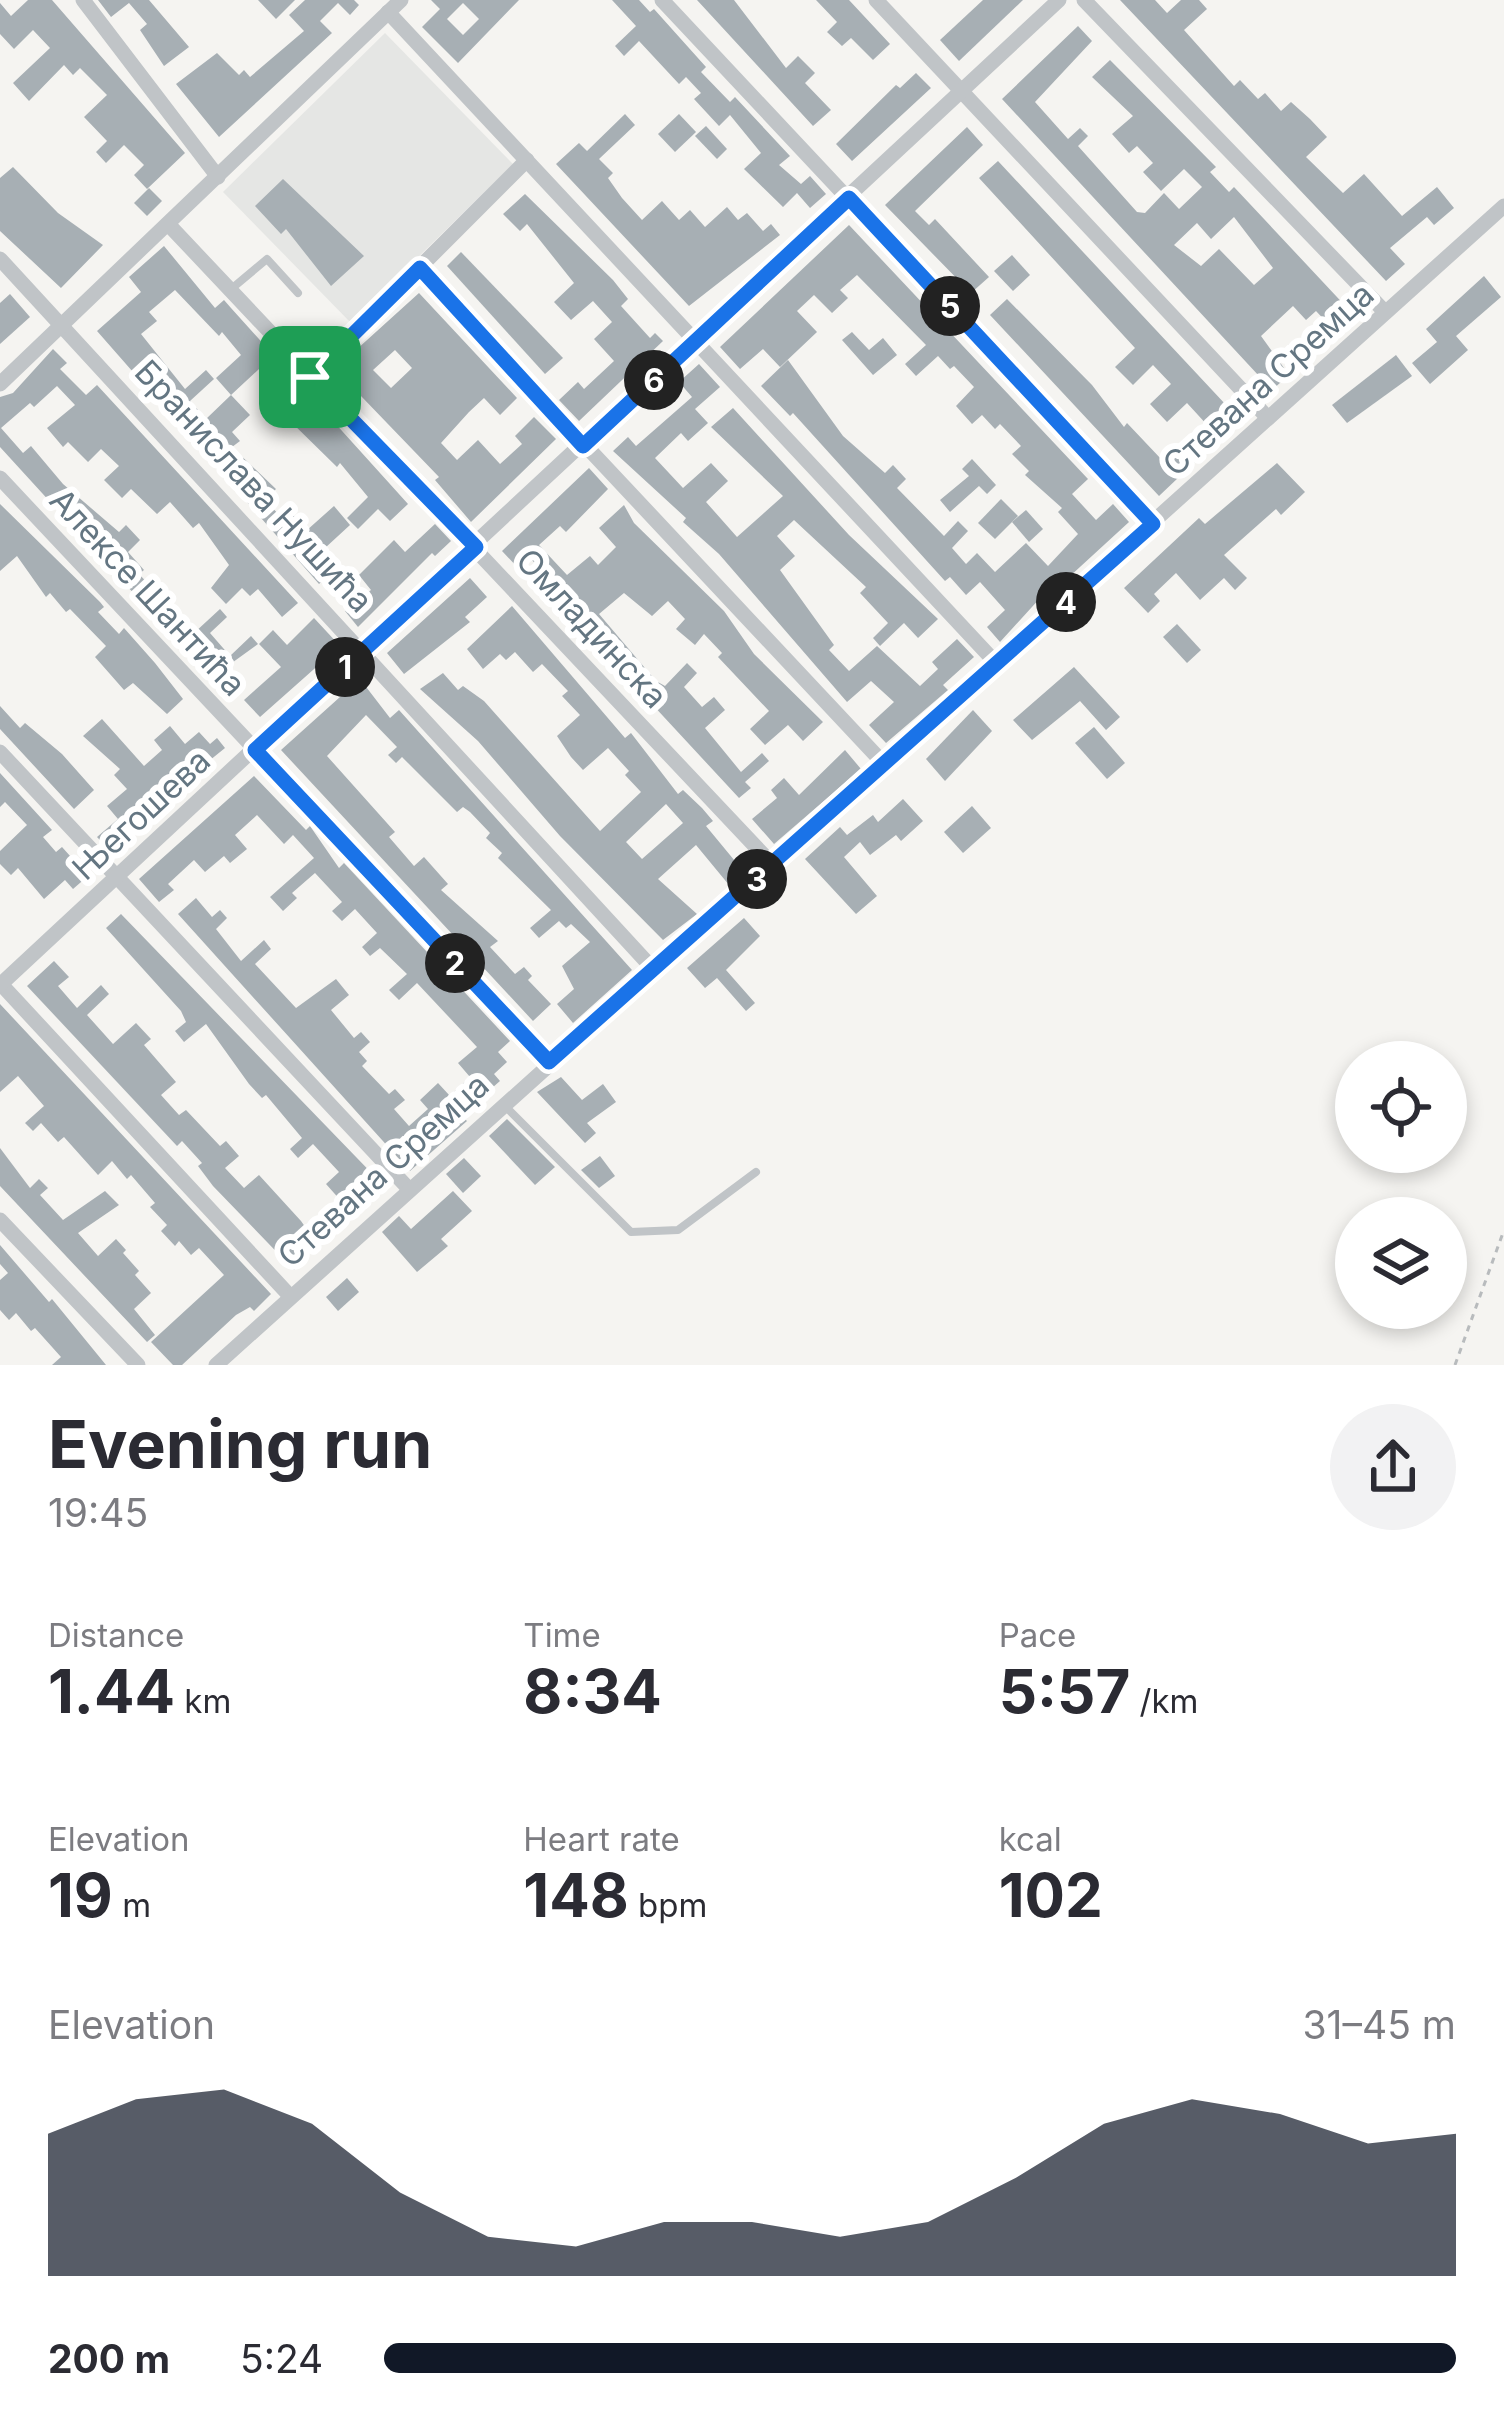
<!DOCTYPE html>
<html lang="en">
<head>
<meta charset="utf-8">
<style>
  body { margin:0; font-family:Inter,sans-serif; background:#f2f2f3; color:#2b2b33; height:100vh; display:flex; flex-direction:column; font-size:45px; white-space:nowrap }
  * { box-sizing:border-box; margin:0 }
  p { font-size:39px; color:#7c7c81 }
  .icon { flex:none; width:66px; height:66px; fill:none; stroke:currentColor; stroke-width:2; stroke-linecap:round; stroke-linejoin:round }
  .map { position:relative; height:1365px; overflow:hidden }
  .panel { display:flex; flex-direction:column; background:#fff; flex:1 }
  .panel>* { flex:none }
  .buttons { position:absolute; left:1335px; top:1041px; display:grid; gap:24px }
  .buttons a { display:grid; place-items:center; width:132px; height:132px; border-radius:50%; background:#fff; box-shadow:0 6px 18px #0003; font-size:60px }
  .pin { position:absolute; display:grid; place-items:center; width:102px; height:102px; color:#fff; margin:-51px; border-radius:24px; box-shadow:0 6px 18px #0006 }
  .km { position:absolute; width:60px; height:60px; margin:-30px; border-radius:50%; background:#222; color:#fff; font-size:33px; line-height:60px; text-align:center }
  .round { display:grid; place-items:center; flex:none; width:126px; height:126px; border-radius:63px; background:#f2f2f3 }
  .overview { display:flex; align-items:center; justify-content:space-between; height:204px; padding:0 48px }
  h1 { font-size:66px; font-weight:700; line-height:90px }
  .metrics { display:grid; grid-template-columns:repeat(3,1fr); gap:18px; height:204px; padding:12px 48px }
  .metrics div { display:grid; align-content:center }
  .metrics b { font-size:60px; font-weight:700 }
  .metrics small { font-size:33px; font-weight:400 }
  .metrics p { font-size:33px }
  .chart { height:336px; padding:24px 48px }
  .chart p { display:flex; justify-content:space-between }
  .chart svg { width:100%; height:216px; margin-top:12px; fill:#111827; opacity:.7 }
  ul { padding:0 48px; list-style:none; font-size:39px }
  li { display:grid; grid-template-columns:192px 144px 1fr; align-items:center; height:90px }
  li i { height:30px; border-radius:15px; background:#111827 }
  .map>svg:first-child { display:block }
  .built { fill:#e5e6e4 }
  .building { fill:#a7afb4; fill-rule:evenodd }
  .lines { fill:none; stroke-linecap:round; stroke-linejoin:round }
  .path { stroke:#b8bbbd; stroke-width:3; stroke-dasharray:6 6; stroke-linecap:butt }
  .lane { stroke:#c0c4c7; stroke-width:8 }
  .street { stroke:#c0c4c7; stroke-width:15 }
  .route-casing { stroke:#fff; stroke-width:24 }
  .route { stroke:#1a73e8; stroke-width:15 }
  .labels { text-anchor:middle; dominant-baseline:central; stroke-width:12; stroke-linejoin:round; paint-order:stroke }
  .street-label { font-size:33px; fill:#647682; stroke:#fff }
</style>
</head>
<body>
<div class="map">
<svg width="1504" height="1365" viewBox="0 0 1504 1365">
  <rect width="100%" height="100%" fill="#f5f4f1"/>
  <!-- built -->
  <polygon class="built" points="385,33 513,164 351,323 223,192"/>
  <!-- building -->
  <g class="building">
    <polygon points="28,0 52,0 185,153 147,189 134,175 144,165 124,145 106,163 96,152 107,141 84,117 107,95 80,68 73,75 64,65 29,101 13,83 50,48 33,30 14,49 0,34 0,3 11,16"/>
    <polygon points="98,0 149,0 189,47 164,66 140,30 147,24 129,3 111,17"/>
    <polygon points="258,0 295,0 276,19"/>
    <polygon points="305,0 354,0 359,5 350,15 338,3 320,21 332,33 219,137 176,84 217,53 239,75 244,70 250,77 304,31 289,15"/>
    <path d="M431,0H519L458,63L422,27L440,9ZM463,3L479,19L463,35L447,19Z"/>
    <polygon points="612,0 639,0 650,12 654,9 706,67 701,72 730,102 735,97 790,156 779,165 801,184 810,176 826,194 810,208 797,193 783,207 744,169 761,153 730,115 719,126 694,99 701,93 686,77 679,84 639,41 624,56 615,46 636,26"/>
    <polygon points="697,0 734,0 786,68 798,56 815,73 805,83 831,110 813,126"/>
    <polygon points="816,0 849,0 890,44 873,60 851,38 842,46 827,32 837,22"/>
    <polygon points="983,0 1023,0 959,61 940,40"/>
    <polygon points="1120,0 1155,0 1167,13 1181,0 1199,0 1207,9 1184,30 1234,86 1240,80 1258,99 1265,93 1281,111 1291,102 1310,119 1327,137 1306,157 1343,193 1364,174 1402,216 1437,187 1454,208 1434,225 1427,217 1390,248 1405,264 1386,281"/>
    <path d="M1078,26L1092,41L1035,102L1068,139L1080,128L1088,136L1078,146L1137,212L1145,213L1164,193L1179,209L1202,187L1184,169L1161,191L1143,172L1153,163L1137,146L1129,153L1112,134L1133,116L1092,77L1110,60L1216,167L1210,172L1229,192L1234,187L1351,312L1333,329L1316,311L1306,320L1293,306L1261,336L1289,375L1272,390L1002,99ZM1234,217L1273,268L1254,285L1219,249L1201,266L1174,245L1197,223L1211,239Z"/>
    <polygon points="916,73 931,88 852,161 836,144 896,85 900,88"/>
    <polygon points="625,114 635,125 599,159 613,173 608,178 622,198 642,220 662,201 679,220 690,210 705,227 727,207 738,220 747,213 763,231 771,224 780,235 689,306 556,164 579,143 587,151"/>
    <polygon points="679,114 696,132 675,152 658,134"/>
    <polygon points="706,126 727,149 717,159 695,136"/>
    <polygon points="967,127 983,145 915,211 929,225 935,219 989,277 971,293 885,205"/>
    <polygon points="998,161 1241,421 1220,439 1187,403 1167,422 1150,404 1171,384 1153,365 1133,385 1115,367 1135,348 979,178"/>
    <polygon points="13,167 58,213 103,245 61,288 0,231 0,178"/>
    <polygon points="283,179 364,256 331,286 286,229 281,234 255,206"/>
    <polygon points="149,188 162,201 147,216 134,203"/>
    <polygon points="525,194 613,280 628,299 621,306 650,338 655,333 663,341 579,421 559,400 578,382 584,389 614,361 594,339 612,322 593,301 571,320 554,302 574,283 527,224 520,231 503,214"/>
    <polygon points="849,225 1088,479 1072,494 1096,520 1113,504 1129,522 1056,589 1052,585 1000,642 987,627 1005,610 980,582 966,595 950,577 945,581 793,413 790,416 761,386 788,360 843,436 885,473 893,465 906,479 897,488 944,536 958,521 968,531 952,548 966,564 977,553 995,572 1026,543 1048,566 1078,534 1058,512 1062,508 1025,475 1029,471 1012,454 1021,446 1000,424 995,429 982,415 972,424 956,406 974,387 954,366 950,369 938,356 916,376 905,364 926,345 857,275 840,290 848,298 832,313 814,295 797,311 817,332 780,367 763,349 740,369 720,347"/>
    <polygon points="164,246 215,308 224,300 231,308 408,504 390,521 378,509 358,529 347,518 368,497 340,463 337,467 285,416 288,413 272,395 277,390 259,369 231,395 216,378 241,355 222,332 219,336 175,290 149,312 157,321 141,334 185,389 206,370 214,379 190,401 206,419 231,395 250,415 232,432 240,441 232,447 276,489 265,500 283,519 291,512 306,531 334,506 350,525 325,548 340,564 319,584 97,331 141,292 129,277"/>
    <polygon points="461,252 563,358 545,374 447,266"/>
    <polygon points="1012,255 1030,275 1013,291 994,271"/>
    <polygon points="1484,276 1501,297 1456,336 1468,350 1430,384 1412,363 1437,342 1426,329"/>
    <path d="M419,293L517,398L500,415L484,398L469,412L441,443L457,460L478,440L500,464L522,444L515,436L534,417L556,439L471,522L435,480L439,477L335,369ZM395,350L412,368L391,388L373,370Z"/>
    <polygon points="10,294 30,317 0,344 0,303"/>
    <polygon points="1007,299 1092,385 1124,427 1127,423 1162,460 1182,441 1198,459 1159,496 990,315"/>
    <polygon points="852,332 869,350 883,338 897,355 873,375 842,340"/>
    <polygon points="53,349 67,363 60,369 86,395 97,385 298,603 282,617 258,589 250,596 242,588 226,604 211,588 229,565 199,523 193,528 170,502 157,514 131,489 122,498 104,480 119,466 101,449 88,462 68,442 63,447 47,428 75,405 57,386 34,407 30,403 1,428 23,453 31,446 63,484 119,532 126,525 140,540 128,552 144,570 139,574 194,633 220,609 227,617 210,633 230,656 251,636 258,644 211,678 0,447 0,397 13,393"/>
    <polygon points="1396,355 1412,376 1347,423 1332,405"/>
    <polygon points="699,364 720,387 695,409 708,423 688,441 681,433 655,458 683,488 711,463 728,481 706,502 737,537 783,496 711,427 733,408 849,535 938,619 918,638 904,623 880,646 873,638 888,623 860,593 866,587 794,520 777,536 795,556 780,570 834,645 829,650 849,671 877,646 920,686 938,669 932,662 957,639 974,657 943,685 948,690 886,743 869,725 894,702 871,681 847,702 719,554 683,522 686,518 613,451 628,437 636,446 692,397 679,382"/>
    <polygon points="972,459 996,485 987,494 979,486 950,512 940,500 969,476 962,469"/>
    <polygon points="1277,463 1305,492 1281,515 1276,509 1224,555 1247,578 1235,590 1224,578 1200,600 1176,573 1154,594 1160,601 1148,613 1124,588 1199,518 1205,524"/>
    <polygon points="589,468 608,489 566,532 560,526 539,545 567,575 590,556 598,565 616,547 599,528 624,505 634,523 724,611 754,654 823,722 803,741 788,725 765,745 750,729 769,711 718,657 722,653 704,634 695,645 676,629 685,619 668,601 652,616 624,593 599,614 656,681 665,686 687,663 697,673 684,687 702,707 714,697 725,710 705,728 741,772 762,753 769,761 745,782 751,788 739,798 638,689 634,693 535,589 548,577 530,558 519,569 502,551"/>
    <polygon points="1001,499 1018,516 995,539 978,523"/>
    <polygon points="0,504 100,602 104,607 98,612 119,634 124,628 155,663 183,699 167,714 133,683 124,690 95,657 106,646 70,609 66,612 50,593 46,597 17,556 0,571"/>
    <polygon points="1026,510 1043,529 1029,542 1012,522"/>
    <polygon points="435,524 451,541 435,556 432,553 358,627 345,611 371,590 359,575 394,540 405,552"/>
    <polygon points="470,578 487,597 465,617 470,622 404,674 387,653"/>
    <path d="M512,606L625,738L631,733L678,794L683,790L702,808L713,821L706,826L744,872L729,885L696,845L658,879L697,914L663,940L560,836L478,741L420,689L443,673L458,690L463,686L484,701L600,831L641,792L625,775L629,771L608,748L583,770L571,757L557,736L580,715L562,696L568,691L542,664L533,672L515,652L506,660L500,654L483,669L467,649ZM666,804L683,823L642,859L626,842Z"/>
    <polygon points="314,618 340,646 260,717 244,700 281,667 259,644 273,630 287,645"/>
    <polygon points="1177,624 1201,650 1187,663 1163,637"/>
    <polygon points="1074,667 1120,717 1106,730 1080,701 1032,740 1013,720"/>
    <polygon points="360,679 390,718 399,710 632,970 573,1023 557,1004 574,989 562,966 590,942 571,924 566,928 559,921 539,938 530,928 551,910 498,858 502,853 486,838 490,833 470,812 463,807 457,812 402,757 396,763 388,755 397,747 366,715 327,756 395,832 389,837 414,866 424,857 448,884 441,890 498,941 490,947 515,974 524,967 532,976 528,980 551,1004 533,1021 281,750"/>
    <polygon points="0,706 20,728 25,723 62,754 94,790 74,809 0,729"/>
    <polygon points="973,710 992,731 945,781 926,759"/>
    <polygon points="102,719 144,766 162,750 154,740 170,726 185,744 199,732 210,744 217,738 225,748 142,815 148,821 113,854 97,837 118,819 107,806 127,789 114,775 120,769 83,736"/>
    <polygon points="1094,727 1125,763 1107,779 1075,743"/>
    <polygon points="845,750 861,769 774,844 752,819 777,798 771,790 784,778 799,795"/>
    <polygon points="0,773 52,830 43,837 56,852 62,847 88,876 73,889 65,880 44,899 18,868 11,875 0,864 0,851 27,825 5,802 0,807"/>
    <polygon points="254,776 306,830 310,826 339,868 344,863 510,1041 498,1052 507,1062 494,1074 500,1081 461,1115 467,1121 410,1171 178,914 196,898 212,917 220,910 227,918 216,929 241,961 264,940 271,949 255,964 296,1008 336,979 349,995 331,1010 354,1038 361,1032 370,1042 359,1052 367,1061 362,1066 389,1094 395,1089 405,1100 394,1109 409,1126 428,1109 420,1100 438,1083 450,1096 470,1077 458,1063 477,1047 417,983 399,1000 389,990 407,974 380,948 370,956 362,947 377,933 355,909 342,921 332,911 342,902 315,873 292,893 297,898 283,911 270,897 314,858 293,835 284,844 257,815 235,835 247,849 230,863 224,856 205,872 194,860 168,884 174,890 159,902 139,879"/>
    <polygon points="903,799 923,821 901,841 896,835 870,855 860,842 844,857 877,896 856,914 805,859 840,827 847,835 873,815 878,822"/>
    <polygon points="972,806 991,828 963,853 944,832"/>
    <polygon points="121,914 386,1188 373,1200 368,1194 350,1211 326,1184 339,1172 313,1144 298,1158 290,1149 302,1138 266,1095 262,1098 249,1084 206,1024 184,1042 175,1031 186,1022 181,1011 106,928"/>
    <polygon points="744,918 760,936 726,970 755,1003 746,1011 717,978 705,988 687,968"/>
    <polygon points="54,961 69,977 58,986 77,1008 101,985 109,994 87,1015 113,1044 136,1023 151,1039 144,1045 176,1082 161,1095 179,1115 186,1110 220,1146 226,1141 239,1156 225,1168 244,1188 259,1175 301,1221 315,1241 299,1255 304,1261 294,1270 213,1186 198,1166 202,1163 182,1141 177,1146 27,986"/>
    <polygon points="0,1004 271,1294 254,1311 250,1307 236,1315 182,1365 173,1365 151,1342 224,1275 199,1248 191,1255 179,1241 175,1246 161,1231 167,1225 150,1207 155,1203 131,1175 127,1179 112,1161 98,1175 64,1137 58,1142 41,1123 33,1131 25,1123 44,1106 18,1076 0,1092"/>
    <polygon points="561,1077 582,1100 603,1084 616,1102 587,1123 596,1133 585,1143 537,1092"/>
    <polygon points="507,1119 555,1167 535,1185 489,1136"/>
    <polygon points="0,1148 30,1188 39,1179 48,1188 40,1195 63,1220 105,1191 119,1205 78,1233 98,1256 116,1239 126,1250 123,1253 139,1271 135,1275 151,1293 134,1309 155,1335 147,1342 0,1186"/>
    <polygon points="600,1156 615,1176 599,1188 581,1170"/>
    <polygon points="464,1158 481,1176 463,1193 446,1174"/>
    <polygon points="453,1191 472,1211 441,1239 448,1246 417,1272 382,1232 399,1216 411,1229"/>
    <polygon points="0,1245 49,1302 52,1299 106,1365 52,1365 61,1357 35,1328 31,1331 16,1313 9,1320 0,1310 0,1280 8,1273 0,1264"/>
    <polygon points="347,1278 359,1292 338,1311 326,1297"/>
  </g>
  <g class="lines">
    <!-- path -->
    <polyline class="path" points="1455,1365 1504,1230"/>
    <!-- lane -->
    <g class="lane">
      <polyline points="230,290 267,259 298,293"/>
      <polyline points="506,1107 631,1232 678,1230 756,1172"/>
    </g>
    <!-- street -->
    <g class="street">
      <polyline points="83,0 218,177"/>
      <polyline points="662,0 1153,524"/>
      <polyline points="876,0 1268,418"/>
      <polyline points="1084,0 1385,312"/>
      <polyline points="388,12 997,664"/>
      <polyline points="168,224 773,865"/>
      <polyline points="0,259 655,971"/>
      <polyline points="420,269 885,765"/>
      <polyline points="310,377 527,160"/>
      <polyline points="0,384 401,0"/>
      <polyline points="0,478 549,1062"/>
      <polyline points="0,752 408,1188"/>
      <polyline points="0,983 289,1295"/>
      <polyline points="0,985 1059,0"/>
      <polyline points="0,1220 138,1365"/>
      <polyline points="216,1365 1504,206"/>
    </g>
  </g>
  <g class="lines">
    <defs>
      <polygon id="route" points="849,198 1153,524 549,1062 255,750 476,547 310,377 420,268 583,446"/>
    </defs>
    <!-- route casing -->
    <use href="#route" class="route-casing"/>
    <!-- route -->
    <use href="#route" class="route"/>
  </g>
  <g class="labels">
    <!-- street labels -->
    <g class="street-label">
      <text transform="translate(1268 379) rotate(-42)">Стевана Сремца</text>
      <text transform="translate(254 486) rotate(47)">Бранислава Нушића</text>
      <text transform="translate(148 592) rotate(47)">Алексе Шантића</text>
      <text transform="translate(592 628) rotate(47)">Омладинска</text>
      <text transform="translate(141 814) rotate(-43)">Његошева</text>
      <text transform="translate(383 1170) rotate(-42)">Стевана Сремца</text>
    </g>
  </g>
</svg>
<div class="buttons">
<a><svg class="icon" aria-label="locate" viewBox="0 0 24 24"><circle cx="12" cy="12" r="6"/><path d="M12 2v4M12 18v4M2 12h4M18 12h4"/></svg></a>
<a><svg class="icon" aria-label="layers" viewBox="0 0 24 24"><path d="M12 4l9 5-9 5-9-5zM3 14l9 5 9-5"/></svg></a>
</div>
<div class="pin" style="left:310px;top:377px;background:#1e9e55"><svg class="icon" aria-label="arrive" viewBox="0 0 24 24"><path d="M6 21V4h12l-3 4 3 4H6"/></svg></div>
<b class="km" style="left:345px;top:667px">1</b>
<b class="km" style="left:455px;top:963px">2</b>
<b class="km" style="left:757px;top:879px">3</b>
<b class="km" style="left:1066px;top:602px">4</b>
<b class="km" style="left:950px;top:306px">5</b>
<b class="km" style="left:654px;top:380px">6</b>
</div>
<section class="panel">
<div class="overview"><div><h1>Evening run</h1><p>19:45</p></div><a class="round"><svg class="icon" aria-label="share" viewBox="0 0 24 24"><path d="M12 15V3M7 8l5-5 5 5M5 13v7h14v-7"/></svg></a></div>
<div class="metrics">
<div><p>Distance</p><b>1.44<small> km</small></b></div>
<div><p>Time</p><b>8:34</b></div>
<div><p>Pace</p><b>5:57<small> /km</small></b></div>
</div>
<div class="metrics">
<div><p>Elevation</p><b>19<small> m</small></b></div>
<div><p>Heart rate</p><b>148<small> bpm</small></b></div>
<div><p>kcal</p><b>102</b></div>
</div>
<div class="chart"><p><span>Elevation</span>31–45 m</p>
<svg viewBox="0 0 160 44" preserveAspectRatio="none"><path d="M0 44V15L10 8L20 6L30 13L40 27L50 36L60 38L70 33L80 33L90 36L100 33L110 24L120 13L130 8L140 11L150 17L160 15V44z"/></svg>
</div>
<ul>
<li><b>200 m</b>5:24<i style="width:100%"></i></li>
</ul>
</section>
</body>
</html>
